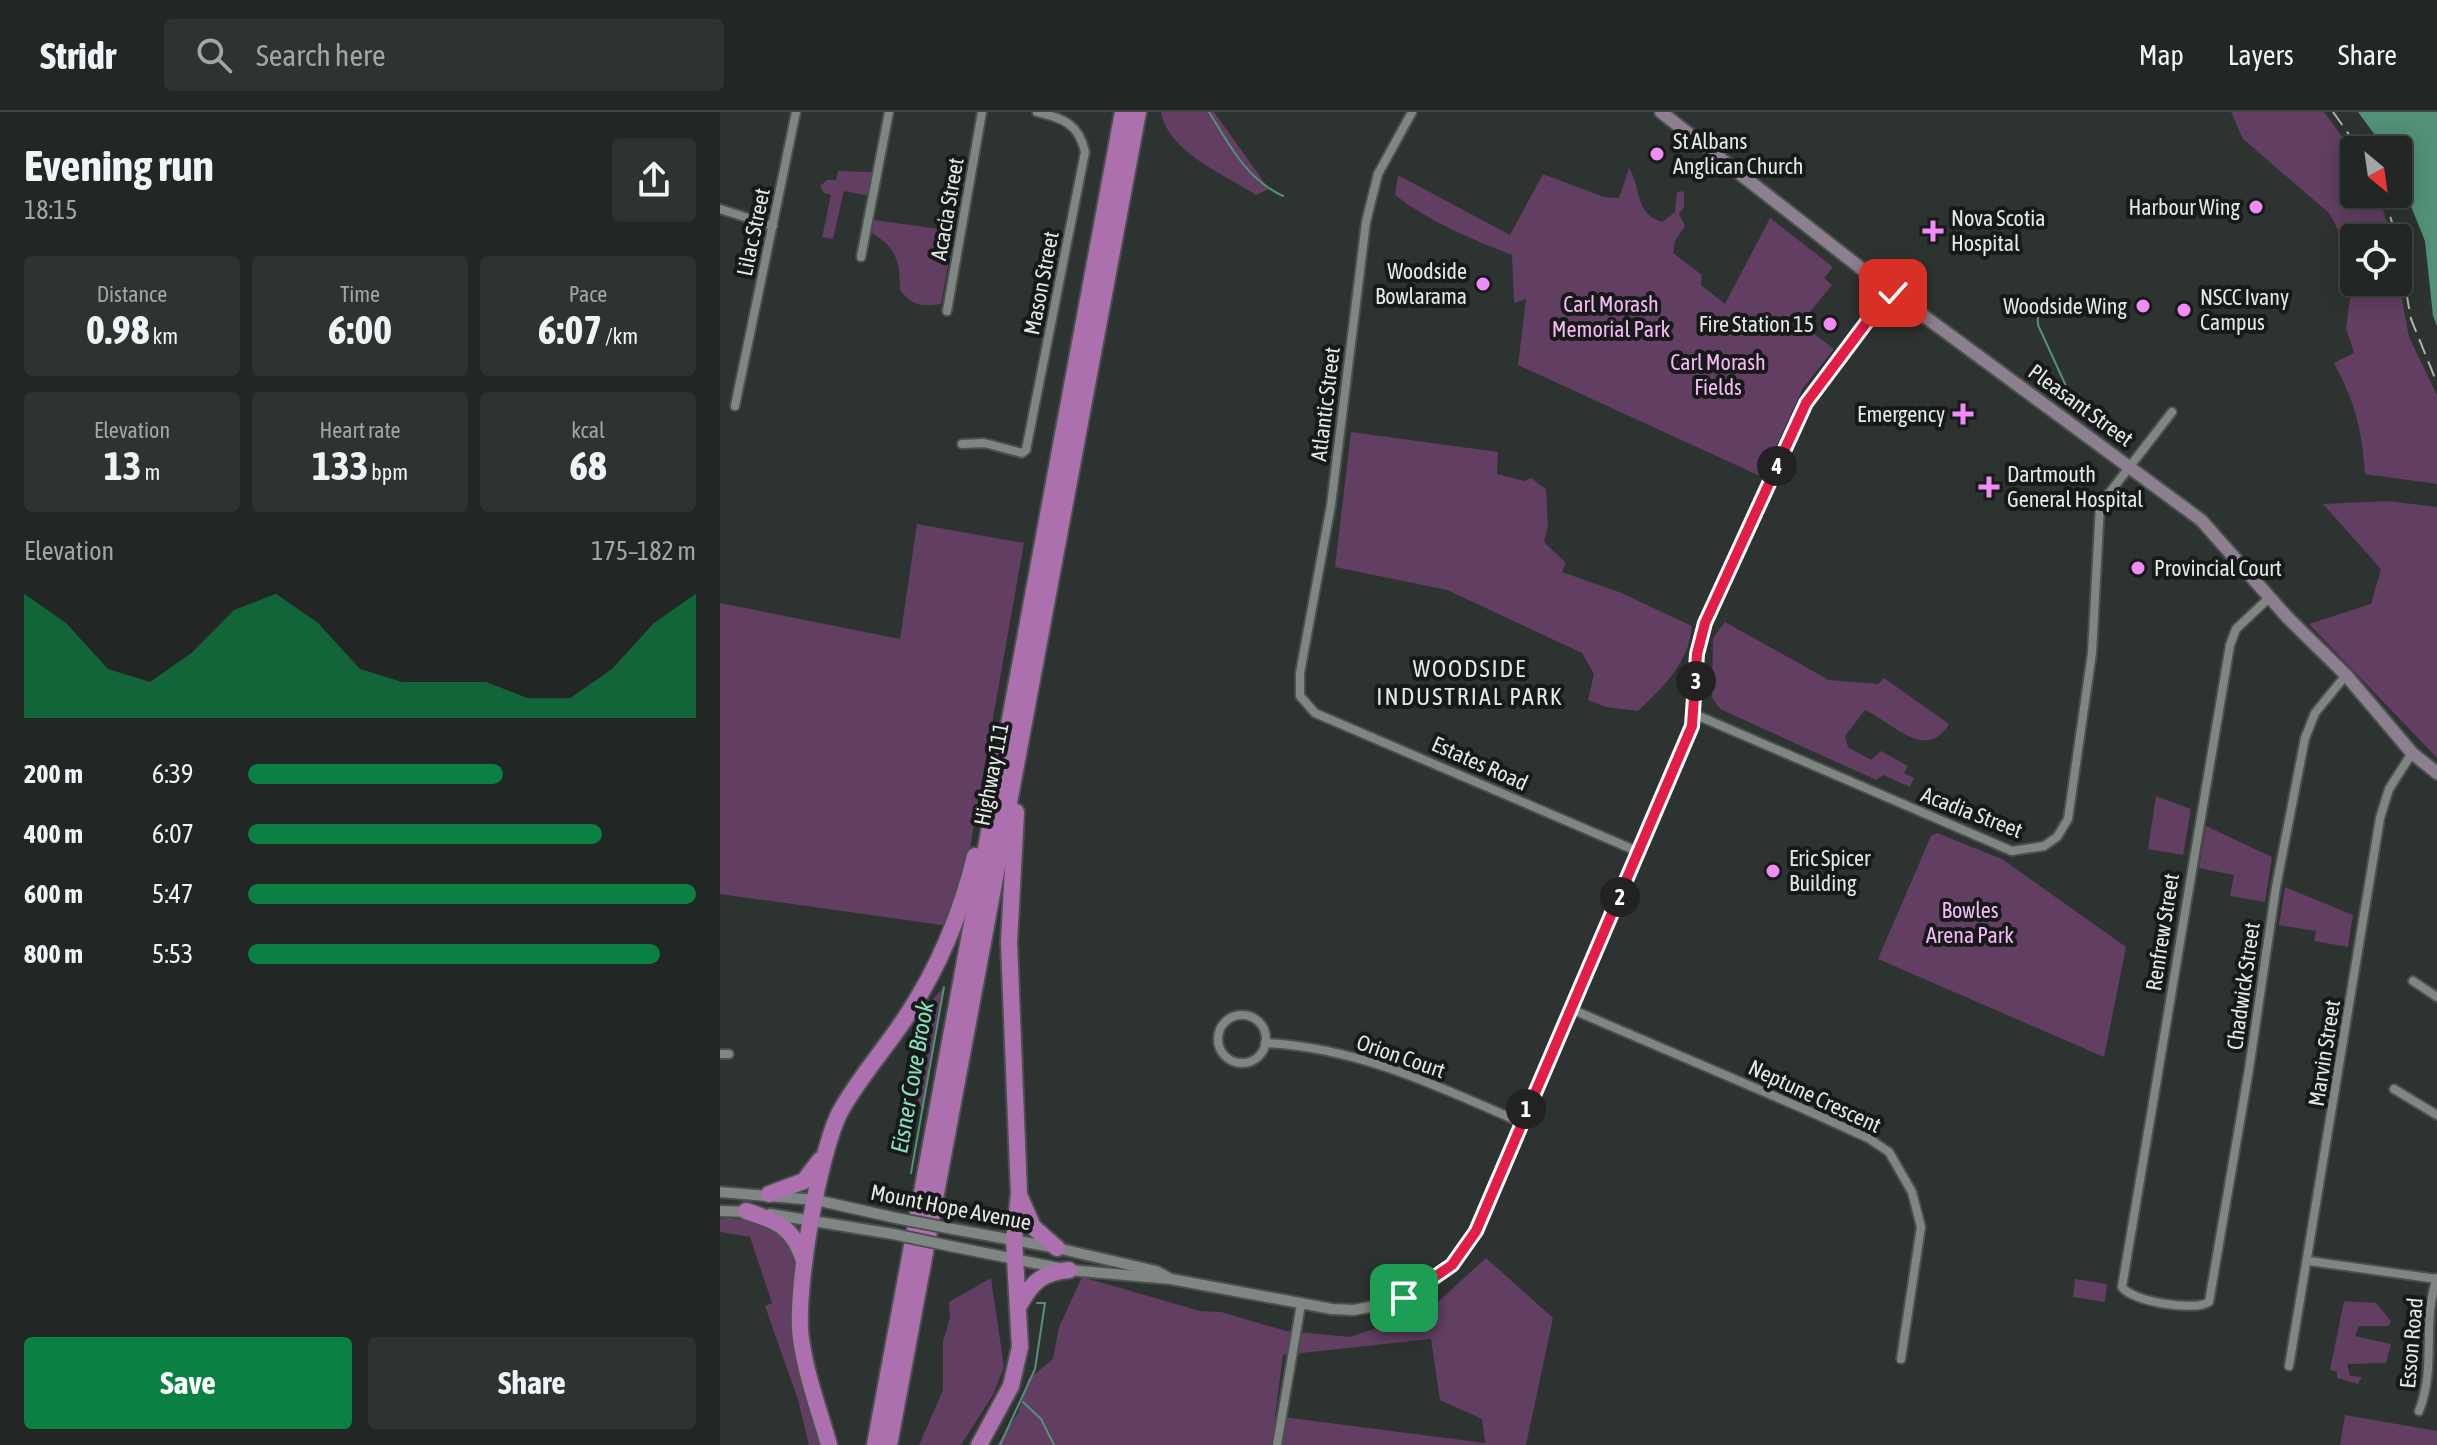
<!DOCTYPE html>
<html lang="en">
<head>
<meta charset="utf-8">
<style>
  body { margin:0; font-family:"Asap Condensed",sans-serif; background:#2e3231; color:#f1f3f6; height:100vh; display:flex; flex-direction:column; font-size:30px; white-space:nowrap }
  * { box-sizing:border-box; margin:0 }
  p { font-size:26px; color:#a2a5a6 }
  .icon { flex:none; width:44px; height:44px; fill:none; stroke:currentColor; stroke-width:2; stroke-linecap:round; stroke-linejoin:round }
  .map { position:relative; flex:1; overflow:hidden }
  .side { display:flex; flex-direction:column; background:#222624; width:720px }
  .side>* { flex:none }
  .needle { width:52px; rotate:151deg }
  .fabs { position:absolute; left:1620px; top:24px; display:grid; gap:16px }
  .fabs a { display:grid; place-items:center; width:72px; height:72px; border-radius:8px; background:#222624; box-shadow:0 4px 20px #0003,0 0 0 2px #3f4341; font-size:40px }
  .pin { position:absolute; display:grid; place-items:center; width:68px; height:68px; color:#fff; margin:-34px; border-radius:16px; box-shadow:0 4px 12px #0006 }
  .km { position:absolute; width:40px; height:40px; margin:-20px; border-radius:50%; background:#222; color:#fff; font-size:22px; line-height:40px; text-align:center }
  .round { display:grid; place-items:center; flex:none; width:84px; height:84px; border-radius:8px; background:#2e3231 }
  .head { display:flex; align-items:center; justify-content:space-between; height:136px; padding:0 24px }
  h1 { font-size:44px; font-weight:700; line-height:60px }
  .figures { display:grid; grid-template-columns:repeat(3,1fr); gap:12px; height:136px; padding:8px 24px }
  .figures div { display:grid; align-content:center; border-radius:8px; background:#2e3231; text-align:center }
  .figures b { font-size:40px; font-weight:700 }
  .figures small { font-size:22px; font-weight:400 }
  .figures p { font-size:22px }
  .chart { height:224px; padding:16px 24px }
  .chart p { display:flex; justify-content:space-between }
  .chart svg { width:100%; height:144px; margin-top:8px; fill:#0b8043; opacity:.7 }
  .primary-button { display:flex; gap:16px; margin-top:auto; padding:16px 24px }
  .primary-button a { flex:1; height:92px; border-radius:8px; background:#0b8043; color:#fff; font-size:32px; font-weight:700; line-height:92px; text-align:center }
  .primary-button a+a { background:#2e3231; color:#f1f3f6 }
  ul { padding:0 24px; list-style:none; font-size:26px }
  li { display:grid; grid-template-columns:128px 96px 1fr; align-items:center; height:60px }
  li i { height:20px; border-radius:10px; background:#0b8043 }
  header { display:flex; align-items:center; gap:48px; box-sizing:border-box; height:112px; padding:0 40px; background:#222624; border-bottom:2px solid #3f4341 }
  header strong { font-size:38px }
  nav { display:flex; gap:44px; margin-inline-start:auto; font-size:28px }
  .search { width:560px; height:72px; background:#2e3231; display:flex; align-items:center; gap:20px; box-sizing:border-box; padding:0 28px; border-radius:8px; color:#a2a5a6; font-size:30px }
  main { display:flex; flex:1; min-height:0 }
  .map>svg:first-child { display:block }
  .green { fill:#613e62; fill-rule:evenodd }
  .water { fill:#529077 }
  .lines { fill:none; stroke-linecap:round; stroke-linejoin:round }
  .stream { stroke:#529077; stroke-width:2 }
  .minor-casing { stroke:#4b504e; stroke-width:12 }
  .tertiary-casing { stroke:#4b504e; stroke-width:14 }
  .secondary-casing { stroke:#4b504e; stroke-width:16 }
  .motorway-casing { stroke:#4b504e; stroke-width:20 }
  .minor { stroke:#7f8683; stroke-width:8 }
  .tertiary { stroke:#7f8683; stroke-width:10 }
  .secondary { stroke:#8c7f90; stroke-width:12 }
  .motorway { stroke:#ac70ae; stroke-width:16 }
  .rail { stroke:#adb1af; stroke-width:2; stroke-dasharray:16 8; stroke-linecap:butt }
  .tertiary-bridge-casing { stroke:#4b504e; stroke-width:14; stroke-linecap:butt }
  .tertiary-bridge { stroke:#7f8683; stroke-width:10 }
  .route-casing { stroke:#fff; stroke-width:16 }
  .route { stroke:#e11d48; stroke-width:10 }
  .poi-dot { fill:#f18bf5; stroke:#171a19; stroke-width:3 }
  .labels { text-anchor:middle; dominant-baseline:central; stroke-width:8; stroke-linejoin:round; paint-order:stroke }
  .poi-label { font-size:22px; fill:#e4e8e6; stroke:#171a19; text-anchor:start }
  .street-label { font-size:22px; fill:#e4e8e6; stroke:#171a19 }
  .park-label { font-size:22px; fill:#f6b9f7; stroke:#171a19 }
  .neighbourhood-label { font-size:24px; letter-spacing:2px; fill:#e4e8e6; stroke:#171a19 }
  .water-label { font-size:24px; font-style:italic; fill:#84e2bc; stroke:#171a19 }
</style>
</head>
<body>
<header>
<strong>Stridr</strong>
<div class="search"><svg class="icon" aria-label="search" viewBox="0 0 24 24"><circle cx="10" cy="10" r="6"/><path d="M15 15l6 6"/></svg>Search here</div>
<nav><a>Map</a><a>Layers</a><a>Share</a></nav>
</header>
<main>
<section class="side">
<div class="head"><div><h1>Evening run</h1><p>18:15</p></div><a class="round"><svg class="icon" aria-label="share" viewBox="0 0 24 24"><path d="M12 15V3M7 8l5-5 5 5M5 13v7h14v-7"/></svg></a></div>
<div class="figures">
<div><p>Distance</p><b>0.98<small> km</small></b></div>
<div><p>Time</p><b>6:00</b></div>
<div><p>Pace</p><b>6:07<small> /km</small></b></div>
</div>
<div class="figures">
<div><p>Elevation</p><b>13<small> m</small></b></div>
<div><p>Heart rate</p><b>133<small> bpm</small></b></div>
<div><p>kcal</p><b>68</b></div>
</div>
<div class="chart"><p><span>Elevation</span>175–182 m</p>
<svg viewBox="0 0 160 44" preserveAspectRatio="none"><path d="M0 44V6L10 15L20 29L30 33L40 24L50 11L60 6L70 15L80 29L90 33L100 33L110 33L120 38L130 38L140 29L150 15L160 6V44z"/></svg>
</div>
<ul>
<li><b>200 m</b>6:39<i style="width:57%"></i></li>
<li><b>400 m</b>6:07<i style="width:79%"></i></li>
<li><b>600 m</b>5:47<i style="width:100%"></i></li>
<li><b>800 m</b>5:53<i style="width:92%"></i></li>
</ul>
<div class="primary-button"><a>Save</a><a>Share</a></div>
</section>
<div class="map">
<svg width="1717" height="1333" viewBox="0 0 1717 1333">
  <rect width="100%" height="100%" fill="#2d3330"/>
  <!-- green -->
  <g class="green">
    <path d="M441,0H494L549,77L536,83C504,62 448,40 441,0Z"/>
    <path d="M1511,0H1604L1634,41V82H1658L1672,126H1634V170H1678V167L1689,225L1717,283V372L1645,362C1642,317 1635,291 1614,251L1634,241L1626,216L1631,179L1618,118L1609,101L1523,27Z"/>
    <path d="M909,56C922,77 914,101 942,110L955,100L957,80L964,79V95L959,102L965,114L955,129L953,141L982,163L981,173L1005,192L1050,106L1113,155L1104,166L1112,173L1083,208L1076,203L1073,206L1114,237L1083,276L1042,365L798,253L806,187L794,191L792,143C751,127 710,110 675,83L678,63L790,123L823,62L884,85L899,86Z"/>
    <polygon points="118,59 153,60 148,84 124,79 113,127 102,125 111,83 104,81 100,74 107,68 116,68"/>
    <path d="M154,108L234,119L221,192C201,195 193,194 180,178C180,151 177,136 152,121Z"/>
    <path d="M631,320L778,340L777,362L804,369L811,366L826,377L828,414L824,430L846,451L842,460L899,480L972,514C969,551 944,574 918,599L886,595L868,588L874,562L862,541L727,478L615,455Z"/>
    <polygon points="1668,389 1717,395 1717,646 1589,512 1651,492 1661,457 1603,392"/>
    <polygon points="197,412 304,431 236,815 0,782 0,491 180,527"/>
    <path d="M1005,510L1109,568L1158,572L1164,566L1229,612C1206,651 1172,610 1145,598L1125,624L1128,635L1151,648L1161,639L1188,654L1184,661L1194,666L1190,675L1163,663L1156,668L1000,597L992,586L993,526Z"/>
    <polygon points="1436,684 1471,697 1463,743 1428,737"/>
    <polygon points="1486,714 1552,745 1545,790 1510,784 1514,763 1479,756"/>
    <polygon points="1217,721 1282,747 1406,835 1384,945 1158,847 1211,724"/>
    <polygon points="1565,775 1633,803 1628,835 1594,829 1596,819 1559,813"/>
    <polygon points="224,875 203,1000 192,972 214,886"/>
    <path d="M9,1106C50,1112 59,1107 78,1147L104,1333H89L78,1288L45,1194L52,1191L30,1125L0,1120V1107Z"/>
    <path d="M766,1146L833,1206L806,1333H277L298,1301L308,1268L333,1247L339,1215L362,1165L480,1199L501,1200L566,1219L630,1225L708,1199ZM711,1227L720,1288L762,1307L765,1331L555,1304L563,1243Z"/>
    <polygon points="271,1166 284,1255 273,1283 241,1333 199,1333 223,1278 223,1230 230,1205 229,1190"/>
    <polygon points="1355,1167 1387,1172 1385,1190 1353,1185"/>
    <polygon points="1624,1189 1656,1191 1671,1209 1669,1214 1639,1214 1635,1224 1671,1232 1666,1251 1627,1252 1630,1264 1642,1265 1638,1272 1617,1266 1617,1260 1610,1258"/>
    <polygon points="1625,1303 1717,1319 1717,1333 1620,1333"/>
  </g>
  <!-- water -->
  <polygon class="water" points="1638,0 1717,0 1717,214 1713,204 1705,129 1678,62 1678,38 1666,38"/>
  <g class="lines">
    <!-- stream -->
    <g class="stream">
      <path d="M489,0C509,32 526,67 563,84"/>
      <polyline points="1317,189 1318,213 1352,287"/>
      <polyline points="191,1061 224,875"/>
      <polyline points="303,1290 321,1307 334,1333"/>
      <polyline points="280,1333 315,1257 325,1191 317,1191"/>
    </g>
    <defs>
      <g id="minor">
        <polyline points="692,0 658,62 646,110 611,393 580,561 580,584 595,601 919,740"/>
        <polyline points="0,97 53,114"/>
        <polyline points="141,145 169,0"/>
        <polyline points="227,199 262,0"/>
        <polyline points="15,294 76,0"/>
        <path d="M242,332L264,331L302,341L306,338L365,40C359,12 343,6 317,0"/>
        <path d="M1550,485L1516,517L1510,533L1402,1175C1411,1189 1474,1200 1489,1190L1529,957L1556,775L1585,626L1595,601L1626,563"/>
        <polyline points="974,602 1292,739 1324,734 1337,725 1348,707 1372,541 1380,393 1452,300"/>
        <polyline points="1693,869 1717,885"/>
        <polyline points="851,897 1084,997 1148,1026 1169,1040 1192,1080 1201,1115 1181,1247"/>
        <circle cx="522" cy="927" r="24"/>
        <path d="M545,931C636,935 718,974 800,1010"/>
        <polyline points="0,942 9,942"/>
        <polyline points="1674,977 1717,1003"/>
        <polyline points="1589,1149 1717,1167"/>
        <polyline points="1569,1254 1660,706 1669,677 1692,641"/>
        <path d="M1699,1299C1717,1253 1701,1213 1717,1166"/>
        <polyline points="557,1333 581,1192"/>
      </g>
      <g id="tertiary">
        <polyline points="0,1080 96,1088 176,1106"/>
        <polyline points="0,1099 30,1100"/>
        <polyline points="50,1102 173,1122"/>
        <polyline points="233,1117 337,1136 436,1159 449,1166"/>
        <path d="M230,1134L349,1158L451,1167L612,1197L634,1198L665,1192L715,1167L732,1153L756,1119L965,634C980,594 969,550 985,511L1086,291L1170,179"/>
      </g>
      <polyline id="secondary" points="941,0 1170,179 1481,408 1567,505 1626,563 1692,641 1717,661"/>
      <g id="motorway">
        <polyline points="49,1082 84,1069 100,1048"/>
        <polyline points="299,1083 313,1115 337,1136"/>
        <path d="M26,1099C58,1109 74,1116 84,1149"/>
        <path d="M300,1192C312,1170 323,1160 349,1158"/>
        <path d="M109,1333C99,1298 86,1263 81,1227C74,1182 99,1041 120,1000C138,967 165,937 186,905C219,855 241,802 255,744"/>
        <polyline points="155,1333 403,0"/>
        <polyline points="169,1333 418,0"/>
        <polyline points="259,1333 291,1274 300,1235 294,1128 299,1082 289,830 296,700"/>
      </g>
    </defs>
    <!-- minor casing -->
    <use href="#minor" class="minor-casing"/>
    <!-- tertiary casing -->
    <use href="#tertiary" class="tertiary-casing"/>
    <!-- secondary casing -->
    <use href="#secondary" class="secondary-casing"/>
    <!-- motorway casing -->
    <use href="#motorway" class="motorway-casing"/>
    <!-- minor -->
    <use href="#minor" class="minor"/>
    <!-- tertiary -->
    <use href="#tertiary" class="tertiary"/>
    <!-- secondary -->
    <use href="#secondary" class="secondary"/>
    <!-- motorway -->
    <use href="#motorway" class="motorway"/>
    <!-- rail -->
    <g class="rail">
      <polyline points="1613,0 1640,38"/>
      <polyline points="1663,82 1677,126"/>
      <polyline points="1678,134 1691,207 1717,271"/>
    </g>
    <defs>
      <g id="tertiary-bridge">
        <polyline points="176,1106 233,1117"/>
        <polyline points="173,1122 230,1134"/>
      </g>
    </defs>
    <!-- tertiary-bridge casing -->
    <use href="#tertiary-bridge" class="tertiary-bridge-casing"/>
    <!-- tertiary-bridge -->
    <use href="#tertiary-bridge" class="tertiary-bridge"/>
  </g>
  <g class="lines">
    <defs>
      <polyline id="route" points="684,1186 732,1153 756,1119 972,614 977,542 985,511 1086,291 1170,179 1173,181"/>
    </defs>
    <!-- route casing -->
    <use href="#route" class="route-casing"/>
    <!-- route -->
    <use href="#route" class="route"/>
  </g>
  <!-- markers -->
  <g class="poi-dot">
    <circle cx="937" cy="42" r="8"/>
    <circle cx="1536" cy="95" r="8"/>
    <path d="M1209 107h8v8h8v8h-8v8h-8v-8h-8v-8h8z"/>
    <circle cx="763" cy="172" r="8"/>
    <circle cx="1423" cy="194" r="8"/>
    <circle cx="1464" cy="198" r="8"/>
    <circle cx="1110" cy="212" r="8"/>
    <path d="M1239 290h8v8h8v8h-8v8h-8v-8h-8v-8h8z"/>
    <path d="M1265 363h8v8h8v8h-8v8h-8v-8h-8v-8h8z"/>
    <circle cx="1418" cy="456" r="8"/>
    <circle cx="1053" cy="759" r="8"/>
  </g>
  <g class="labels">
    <!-- poi labels -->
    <g class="poi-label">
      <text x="953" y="29">St Albans<tspan x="953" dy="25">Anglican Church</tspan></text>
      <text x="1520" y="95" text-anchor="end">Harbour Wing</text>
      <text x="1231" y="106">Nova Scotia<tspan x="1231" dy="25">Hospital</tspan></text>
      <text x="747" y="159" text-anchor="end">Woodside<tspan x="747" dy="25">Bowlarama</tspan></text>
      <text x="1480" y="185">NSCC Ivany<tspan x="1480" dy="25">Campus</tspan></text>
      <text x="1407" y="194" text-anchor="end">Woodside Wing</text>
      <text x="1094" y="212" text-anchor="end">Fire Station 15</text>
      <text x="1225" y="302" text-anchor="end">Emergency</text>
      <text x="1287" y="362">Dartmouth<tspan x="1287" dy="25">General Hospital</tspan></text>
      <text x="1434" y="456">Provincial Court</text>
      <text x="1069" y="746">Eric Spicer<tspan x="1069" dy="25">Building</tspan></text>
    </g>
    <!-- street labels -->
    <g class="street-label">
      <text transform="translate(227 97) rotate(-80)">Acacia Street</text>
      <text transform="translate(33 120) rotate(-78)">Lilac Street</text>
      <text transform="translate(321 171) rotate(-79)">Mason Street</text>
      <text transform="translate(605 292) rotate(-83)">Atlantic Street</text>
      <text transform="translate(1361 293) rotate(36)">Pleasant Street</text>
      <text transform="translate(760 651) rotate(24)">Estates Road</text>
      <text transform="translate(271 662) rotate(-79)">Highway 111</text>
      <text transform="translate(1252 700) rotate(21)">Acadia Street</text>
      <text transform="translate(1442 820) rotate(-81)">Renfrew Street</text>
      <text transform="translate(1523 874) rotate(-82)">Chadwick Street</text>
      <text transform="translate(1604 941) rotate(-81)">Marvin Street</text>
      <text transform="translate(681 944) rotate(19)">Orion Court</text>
      <text transform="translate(1095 984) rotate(25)">Neptune Crescent</text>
      <text transform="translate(231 1095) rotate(11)">Mount Hope Avenue</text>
      <text transform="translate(1691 1231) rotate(-85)">Esson Road</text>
    </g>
    <!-- park labels -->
    <g class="park-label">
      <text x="891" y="192">Carl Morash<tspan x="891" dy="25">Memorial Park</tspan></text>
      <text x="998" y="250">Carl Morash<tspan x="998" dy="25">Fields</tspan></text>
      <text x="1250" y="798">Bowles<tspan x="1250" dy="25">Arena Park</tspan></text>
    </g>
    <!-- neighbourhood labels -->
    <g class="neighbourhood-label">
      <text x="750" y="556">WOODSIDE<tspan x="750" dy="28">INDUSTRIAL PARK</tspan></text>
    </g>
    <!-- water labels -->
    <g class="water-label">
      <text transform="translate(192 965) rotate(-80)">Eisner Cove Brook</text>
    </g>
  </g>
</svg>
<div class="fabs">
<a><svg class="needle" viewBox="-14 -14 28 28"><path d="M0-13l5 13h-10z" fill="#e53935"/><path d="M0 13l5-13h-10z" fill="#a2a5a6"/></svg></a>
<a><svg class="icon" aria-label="locate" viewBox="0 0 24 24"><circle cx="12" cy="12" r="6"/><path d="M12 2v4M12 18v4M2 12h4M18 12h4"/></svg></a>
</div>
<div class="pin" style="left:684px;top:1186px;background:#1e9e55"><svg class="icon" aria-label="arrive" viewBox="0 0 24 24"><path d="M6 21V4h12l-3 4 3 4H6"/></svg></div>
<div class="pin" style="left:1173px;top:181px;background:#d93025"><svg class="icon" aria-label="check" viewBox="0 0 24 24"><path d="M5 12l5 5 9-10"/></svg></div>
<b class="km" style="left:806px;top:997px">1</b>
<b class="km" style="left:900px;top:785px">2</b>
<b class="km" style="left:976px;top:569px">3</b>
<b class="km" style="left:1057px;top:354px">4</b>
</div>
</main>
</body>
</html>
